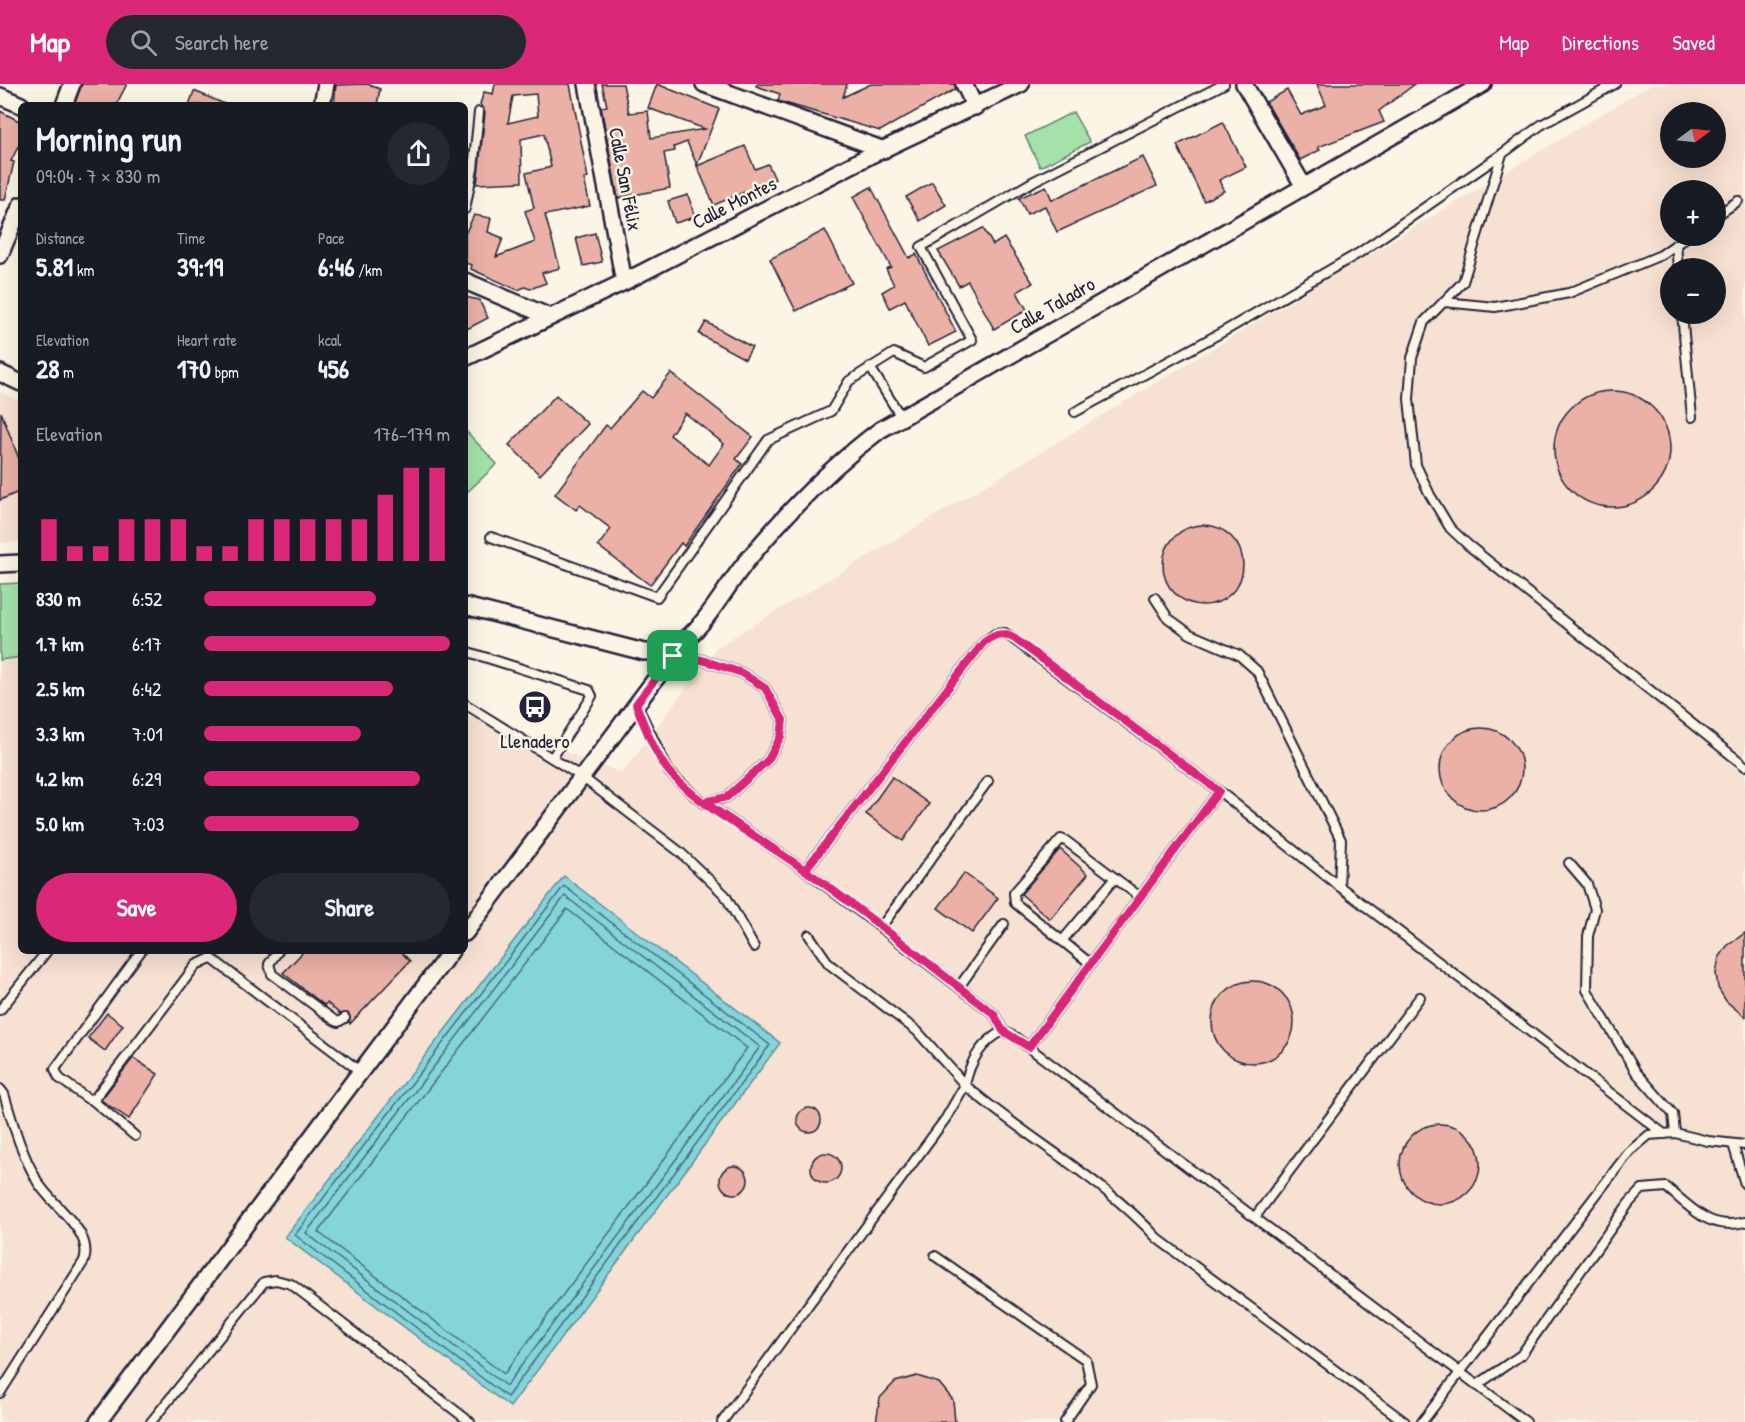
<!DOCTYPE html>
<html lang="en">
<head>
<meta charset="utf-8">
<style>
  body { margin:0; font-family:"Patrick Hand",sans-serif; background:#242831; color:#f1f3f6; height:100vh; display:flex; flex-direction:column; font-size:22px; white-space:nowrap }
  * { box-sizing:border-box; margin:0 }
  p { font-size:20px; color:#9ea1a6 }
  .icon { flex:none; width:33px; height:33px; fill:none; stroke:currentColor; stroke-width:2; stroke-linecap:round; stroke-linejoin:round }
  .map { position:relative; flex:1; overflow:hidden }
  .panel { position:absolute; left:18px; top:18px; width:450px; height:852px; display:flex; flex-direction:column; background:#171b24; border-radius:9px; box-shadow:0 6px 24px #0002 }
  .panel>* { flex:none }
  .needle { width:39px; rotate:75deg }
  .controls { position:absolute; left:1660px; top:18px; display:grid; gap:12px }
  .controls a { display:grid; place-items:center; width:66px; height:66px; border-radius:50%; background:#171b24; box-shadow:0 6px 24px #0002; font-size:30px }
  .pin { position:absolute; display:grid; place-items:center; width:51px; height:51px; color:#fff; margin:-26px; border-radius:12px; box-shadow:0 3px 9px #0006 }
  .round { display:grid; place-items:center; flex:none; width:63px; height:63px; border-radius:32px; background:#242831 }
  .head { display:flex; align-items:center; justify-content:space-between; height:102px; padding:0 18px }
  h1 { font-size:33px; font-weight:700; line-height:45px }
  .figures { display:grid; grid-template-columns:repeat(3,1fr); gap:9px; height:102px; padding:6px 18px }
  .figures div { display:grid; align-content:center }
  .figures b { font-size:26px; font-weight:700 }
  .figures small { font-size:16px; font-weight:400 }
  .figures p { font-size:16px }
  .chart { height:168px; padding:12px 18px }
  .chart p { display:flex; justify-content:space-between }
  .chart svg { width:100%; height:108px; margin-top:6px; stroke:#db2777; stroke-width:6 }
  .cta { display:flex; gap:12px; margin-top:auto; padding:12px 18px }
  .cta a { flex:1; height:69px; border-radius:36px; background:#db2777; color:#fff; font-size:24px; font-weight:700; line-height:69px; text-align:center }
  .cta a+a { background:#242831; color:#f1f3f6 }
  ul { padding:0 18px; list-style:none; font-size:20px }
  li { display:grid; grid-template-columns:96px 72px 1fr; align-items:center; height:45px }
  li i { height:15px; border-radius:8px; background:#db2777 }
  header { display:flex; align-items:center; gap:36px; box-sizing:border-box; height:84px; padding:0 30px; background:#db2777; color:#fff }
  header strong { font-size:28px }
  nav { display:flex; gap:33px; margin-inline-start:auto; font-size:21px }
  .search { width:420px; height:54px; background:#242831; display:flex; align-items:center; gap:15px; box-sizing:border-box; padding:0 21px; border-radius:33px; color:#9ea1a6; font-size:22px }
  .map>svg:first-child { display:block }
  .built { fill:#f7e1d2; fill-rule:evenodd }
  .green { fill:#a4e2aa; stroke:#638272; stroke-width:1.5 }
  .water { fill:#84d5da; stroke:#5d8d9a; stroke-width:1.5 }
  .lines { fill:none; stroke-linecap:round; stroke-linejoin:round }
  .shore { stroke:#496a7b; stroke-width:1.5 }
  .building { fill:#ebb1a7; stroke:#22223b; stroke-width:1.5; fill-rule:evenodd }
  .lane-casing { stroke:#22223b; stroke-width:12 }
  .street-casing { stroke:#22223b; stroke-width:20 }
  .lane { stroke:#fcf5e5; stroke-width:8 }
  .street { stroke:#fcf5e5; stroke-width:15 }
  .route-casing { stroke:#fff; stroke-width:12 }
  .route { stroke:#db2777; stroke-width:8 }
  .labels { text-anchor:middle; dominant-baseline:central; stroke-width:5; stroke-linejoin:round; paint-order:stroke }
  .street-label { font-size:20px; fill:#22223b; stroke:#fcf5e5 }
  .poi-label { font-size:20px; fill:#22223b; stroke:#fcf5e5 }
</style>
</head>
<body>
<header>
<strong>Map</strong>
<div class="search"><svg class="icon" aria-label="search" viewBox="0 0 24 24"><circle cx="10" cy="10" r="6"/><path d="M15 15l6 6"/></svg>Search here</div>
<nav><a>Map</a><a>Directions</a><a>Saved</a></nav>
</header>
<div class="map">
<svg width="1745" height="1338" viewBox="0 0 1745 1338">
  <rect width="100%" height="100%" fill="#fcf5e5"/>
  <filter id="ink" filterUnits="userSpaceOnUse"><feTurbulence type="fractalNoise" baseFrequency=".0167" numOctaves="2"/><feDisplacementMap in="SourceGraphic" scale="12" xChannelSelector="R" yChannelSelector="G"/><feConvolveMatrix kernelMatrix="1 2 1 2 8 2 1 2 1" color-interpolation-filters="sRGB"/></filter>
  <g filter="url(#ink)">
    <!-- built -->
    <g class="built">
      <path d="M1652,0H1745V1338H0V576L21,573V867H465V632L622,689L717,563ZM1671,28H1716V74H1671ZM1671,106H1716V152H1671ZM1671,184H1716V230H1671Z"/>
      <polygon points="0,308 21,318 21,458 0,459"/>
    </g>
    <!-- green -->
    <g class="green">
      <polygon points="1073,28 1090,58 1040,83 1025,52"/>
      <polygon points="465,346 497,380 465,410"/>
      <polygon points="21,499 21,573 0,576 0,500"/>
    </g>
    <!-- water -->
    <polygon class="water" points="564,792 780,959 510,1323 285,1153"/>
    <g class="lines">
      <!-- shore -->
      <g class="shore">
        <polygon points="564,802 770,961 507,1313 295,1151"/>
        <polygon points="565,812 760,963 506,1302 306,1149"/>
        <polygon points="567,825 747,964 504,1290 318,1148"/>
      </g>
    </g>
    <!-- building -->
    <g class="building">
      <polygon points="82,0 127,0 116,21 74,21"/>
      <polygon points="367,0 380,5 377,21 334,21 336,1"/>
      <path d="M495,0H570L588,94L584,95L590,122L545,131L560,184L542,189L546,199L530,205L525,203L518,206L471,185L472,181L465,179V150L474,131L491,134L488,148L503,154L496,173L535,158L525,127L534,124L526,89L551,83L544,50L521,55L522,98L477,100L485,29L480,20L484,8L493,10ZM536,10L538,32L508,39L513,12Z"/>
      <polygon points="602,0 623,0 629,29 648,27 651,54 705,45 648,24 657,0 719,25 697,81 687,58 674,63 675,67 664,69 670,104 618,114 601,23 607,22"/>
      <polygon points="757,0 847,0 843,13 871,0 954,0 956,5 880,47 778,17 780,10 756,2"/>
      <polygon points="1317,0 1415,0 1379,27 1384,38 1318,63 1320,66 1300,76 1266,18 1287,6 1301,31 1326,21"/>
      <polygon points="194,7 227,21 189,21"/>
      <polygon points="0,27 21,38 21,57 11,77 14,78 5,116 0,116"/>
      <polygon points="1223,38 1246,83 1219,96 1224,107 1204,117 1177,61"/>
      <polygon points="745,62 755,85 768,80 775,95 714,121 697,82"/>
      <polygon points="1143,73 1157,102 1057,148 1045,122 1027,130 1019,114 1046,102 1052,116"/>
      <polygon points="932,98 946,121 920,137 906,113"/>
      <polygon points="871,103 909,174 916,170 956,248 928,262 905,216 890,224 882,208 894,201 886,185 891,183 853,113"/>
      <polygon points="688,111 695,133 675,139 668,117"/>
      <polygon points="983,144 993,161 1004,154 1033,199 1017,208 1027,226 994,245 968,197 959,202 938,167"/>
      <polygon points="825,146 852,199 796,227 770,175"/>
      <polygon points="595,149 602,178 583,182 576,154"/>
      <polygon points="465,213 479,216 488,234 465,246"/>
      <polygon points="706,238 752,263 745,275 699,250"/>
      <path d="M671,289L753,353L736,375L742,380L684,462L681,459L650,501L598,462L611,445L580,421L576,426L555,410L606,341L610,344L642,307L651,314ZM685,329L724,360L709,381L670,351Z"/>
      <circle cx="1612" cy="365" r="58"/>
      <polygon points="556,311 588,340 540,391 509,361"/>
      <polygon points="1,328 21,380 21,407 0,416"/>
      <circle cx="1203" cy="481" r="40"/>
      <circle cx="1481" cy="685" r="41"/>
      <polygon points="892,693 929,720 903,757 866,730"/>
      <polygon points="1060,765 1088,790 1050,835 1021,810"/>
      <polygon points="964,789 998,814 972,849 938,824"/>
      <polygon points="1745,849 1745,933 1726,917 1718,904 1716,889 1719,874 1727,862"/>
      <polygon points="304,867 400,867 410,877 350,940 348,929 340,930 327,919 324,921 283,889"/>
      <circle cx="1253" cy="938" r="41"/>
      <polygon points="107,929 123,941 105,967 88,954"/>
      <polygon points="133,974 158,990 129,1035 101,1016"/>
      <circle cx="809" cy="1036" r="12"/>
      <circle cx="1440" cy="1080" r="40"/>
      <circle cx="826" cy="1084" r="15"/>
      <circle cx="734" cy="1096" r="14"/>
      <polygon points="917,1292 939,1299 953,1316 955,1338 876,1338 880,1314 895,1298"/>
    </g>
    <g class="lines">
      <defs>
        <g id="lane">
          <polyline points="1615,0 1541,41 1502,70 1463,198 1424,238 1412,274 1409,315 1416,381 1430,411 1450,444 1468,461 1745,682"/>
          <polyline points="465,125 473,85 479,28"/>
          <polyline points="1716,132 1738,117"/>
          <polyline points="1676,160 1678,184"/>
          <polyline points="1444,218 1495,223 1569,209 1661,171 1688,152"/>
          <polyline points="1682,230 1692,333"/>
          <polyline points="870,283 901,333"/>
          <polyline points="1075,328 1228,245 1359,169 1502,70"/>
          <polyline points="491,453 657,513 768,356 831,327 849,297 894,269 924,283 972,256 921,163 1034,97 1224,0"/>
          <polyline points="1155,514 1168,534 1190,550 1239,571 1257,587 1341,756 1339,802"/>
          <polyline points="465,567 589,606 592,612 589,617 552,674"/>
          <polyline points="673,572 702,576 742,589 765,604 783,636 781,652 768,676 727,713 704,719"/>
          <polyline points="465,620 582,693 680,768 725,811 754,863"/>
          <polyline points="637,621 669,688 695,712 805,786 994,930 1003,947"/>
          <polyline points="1569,779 1587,800 1595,825 1588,852 1587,906 1636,988 1673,1030 1675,1049"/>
          <polyline points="805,786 984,558 995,550 1005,549 1219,707 1339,802 1664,1050"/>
          <polyline points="881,843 988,697"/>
          <polyline points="809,851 829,880 917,947 965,1001"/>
          <polyline points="1062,857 1115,794"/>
          <polyline points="141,867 55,985 59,994 88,1015 95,1014 196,881 211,874"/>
          <polyline points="278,867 269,880 272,890 334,936 338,938 345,934"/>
          <polyline points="211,874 361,988"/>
          <polyline points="1091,880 1015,819 1014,809 1061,755 1066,757 1140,813"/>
          <polyline points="959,903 1004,840"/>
          <polyline points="0,926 47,867"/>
          <polyline points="1029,963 1219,707"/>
          <path d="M965,1001C970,977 981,958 1003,947L1015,953L1526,1338"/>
          <path d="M0,1005L4,1010C14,1043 20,1066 37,1097C51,1122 94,1146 84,1177L0,1309"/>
          <polyline points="91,1015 135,1052"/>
          <polyline points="1733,1060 1745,1100"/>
          <polyline points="1255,1133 1420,913"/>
          <polyline points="935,1172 1086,1276 1091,1300 1065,1338"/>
          <path d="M1477,1301L1521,1271L1629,1119L1642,1105L1666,1103C1692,1124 1709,1147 1745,1138"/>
          <polyline points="151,1338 264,1198 276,1196 291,1200 470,1338"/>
          <path d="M722,1338L946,1034L965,1001C1027,1055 1103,1094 1158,1155L1405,1338"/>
          <polyline points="1422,1338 1629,1068 1649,1051 1675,1049 1708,1057 1745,1061"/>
        </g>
        <g id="street">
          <polyline points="587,0 624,198"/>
          <polyline points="704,0 884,66"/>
          <polyline points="964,0 975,23"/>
          <polyline points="1244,0 1303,101"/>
          <polyline points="0,12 21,21"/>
          <polyline points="64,21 72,0"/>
          <polyline points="322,21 326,0"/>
          <polyline points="0,171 21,121"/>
          <polyline points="465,197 550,233"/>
          <polyline points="465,274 624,198 869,72 1021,0"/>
          <polyline points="0,289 21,299"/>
          <polyline points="0,480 21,479"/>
          <path d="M465,522L644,568C660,568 673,566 686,555C710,534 726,503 746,478C786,429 829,384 880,346L1483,0"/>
          <polyline points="465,849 681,561"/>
          <polyline points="98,1338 451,867"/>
        </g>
      </defs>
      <!-- lane casing -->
      <use href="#lane" class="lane-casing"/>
      <!-- street casing -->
      <use href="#street" class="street-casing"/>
      <!-- lane -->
      <use href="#lane" class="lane"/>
      <!-- street -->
      <use href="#street" class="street"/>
    </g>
  </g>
  <g class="lines" filter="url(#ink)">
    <defs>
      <path id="route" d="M673,572L636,620C643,639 657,675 671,690C709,729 760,754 805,786C869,831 931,882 994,930L1003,947L1029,963L1219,707L1015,555C1002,547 996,550 984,558L805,786L704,718L727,713L768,676L781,652L783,636L765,604L742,589L702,576L673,572"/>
    </defs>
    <!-- route casing -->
    <use href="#route" class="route-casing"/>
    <!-- route -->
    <use href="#route" class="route"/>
  </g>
  <!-- icons -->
  <defs>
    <symbol id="bus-disc" viewBox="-11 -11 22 22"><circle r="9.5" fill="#22223b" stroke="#fcf5e5"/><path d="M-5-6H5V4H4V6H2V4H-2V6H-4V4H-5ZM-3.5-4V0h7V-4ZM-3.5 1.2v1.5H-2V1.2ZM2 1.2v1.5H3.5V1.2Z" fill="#fff"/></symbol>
  </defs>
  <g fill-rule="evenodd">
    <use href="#bus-disc" x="516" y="604" width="38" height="38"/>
  </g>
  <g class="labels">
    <!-- street labels -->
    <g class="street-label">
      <text transform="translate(626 95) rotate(79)">Calle San Félix</text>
      <text transform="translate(734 118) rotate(-27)">Calle Montes</text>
      <text transform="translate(1052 221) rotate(-30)">Calle Taladro</text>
    </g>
    <!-- poi labels -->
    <g class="poi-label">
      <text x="535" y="656">Llenadero</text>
    </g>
  </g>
</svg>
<div class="controls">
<a><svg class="needle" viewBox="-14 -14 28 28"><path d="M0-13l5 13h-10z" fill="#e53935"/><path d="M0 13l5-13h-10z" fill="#9ea1a6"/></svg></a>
<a>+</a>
<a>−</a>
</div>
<div class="pin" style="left:673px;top:572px;background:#1e9e55"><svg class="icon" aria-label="arrive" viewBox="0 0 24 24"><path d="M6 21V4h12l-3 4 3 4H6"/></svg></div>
<section class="panel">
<div class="head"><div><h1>Morning run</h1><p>09:04 · 7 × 830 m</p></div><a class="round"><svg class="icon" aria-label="share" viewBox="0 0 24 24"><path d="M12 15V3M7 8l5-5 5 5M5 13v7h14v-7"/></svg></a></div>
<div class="figures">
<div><p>Distance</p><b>5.81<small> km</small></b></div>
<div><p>Time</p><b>39:19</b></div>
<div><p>Pace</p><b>6:46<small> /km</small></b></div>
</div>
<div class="figures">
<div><p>Elevation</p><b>28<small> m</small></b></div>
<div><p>Heart rate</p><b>170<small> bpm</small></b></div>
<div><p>kcal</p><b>456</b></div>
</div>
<div class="chart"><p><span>Elevation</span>176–179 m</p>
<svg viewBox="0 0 160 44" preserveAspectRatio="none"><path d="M5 44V27M15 44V38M25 44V38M35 44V27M45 44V27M55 44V27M65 44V38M75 44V38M85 44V27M95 44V27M105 44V27M115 44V27M125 44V27M135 44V17M145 44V6M155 44V6"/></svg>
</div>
<ul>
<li><b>830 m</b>6:52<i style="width:70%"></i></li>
<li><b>1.7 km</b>6:17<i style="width:100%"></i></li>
<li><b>2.5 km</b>6:42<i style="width:77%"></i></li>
<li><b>3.3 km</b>7:01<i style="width:64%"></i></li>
<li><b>4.2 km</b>6:29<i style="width:88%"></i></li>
<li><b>5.0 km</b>7:03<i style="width:63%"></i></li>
</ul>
<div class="cta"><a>Save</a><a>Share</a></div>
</section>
</div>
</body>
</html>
